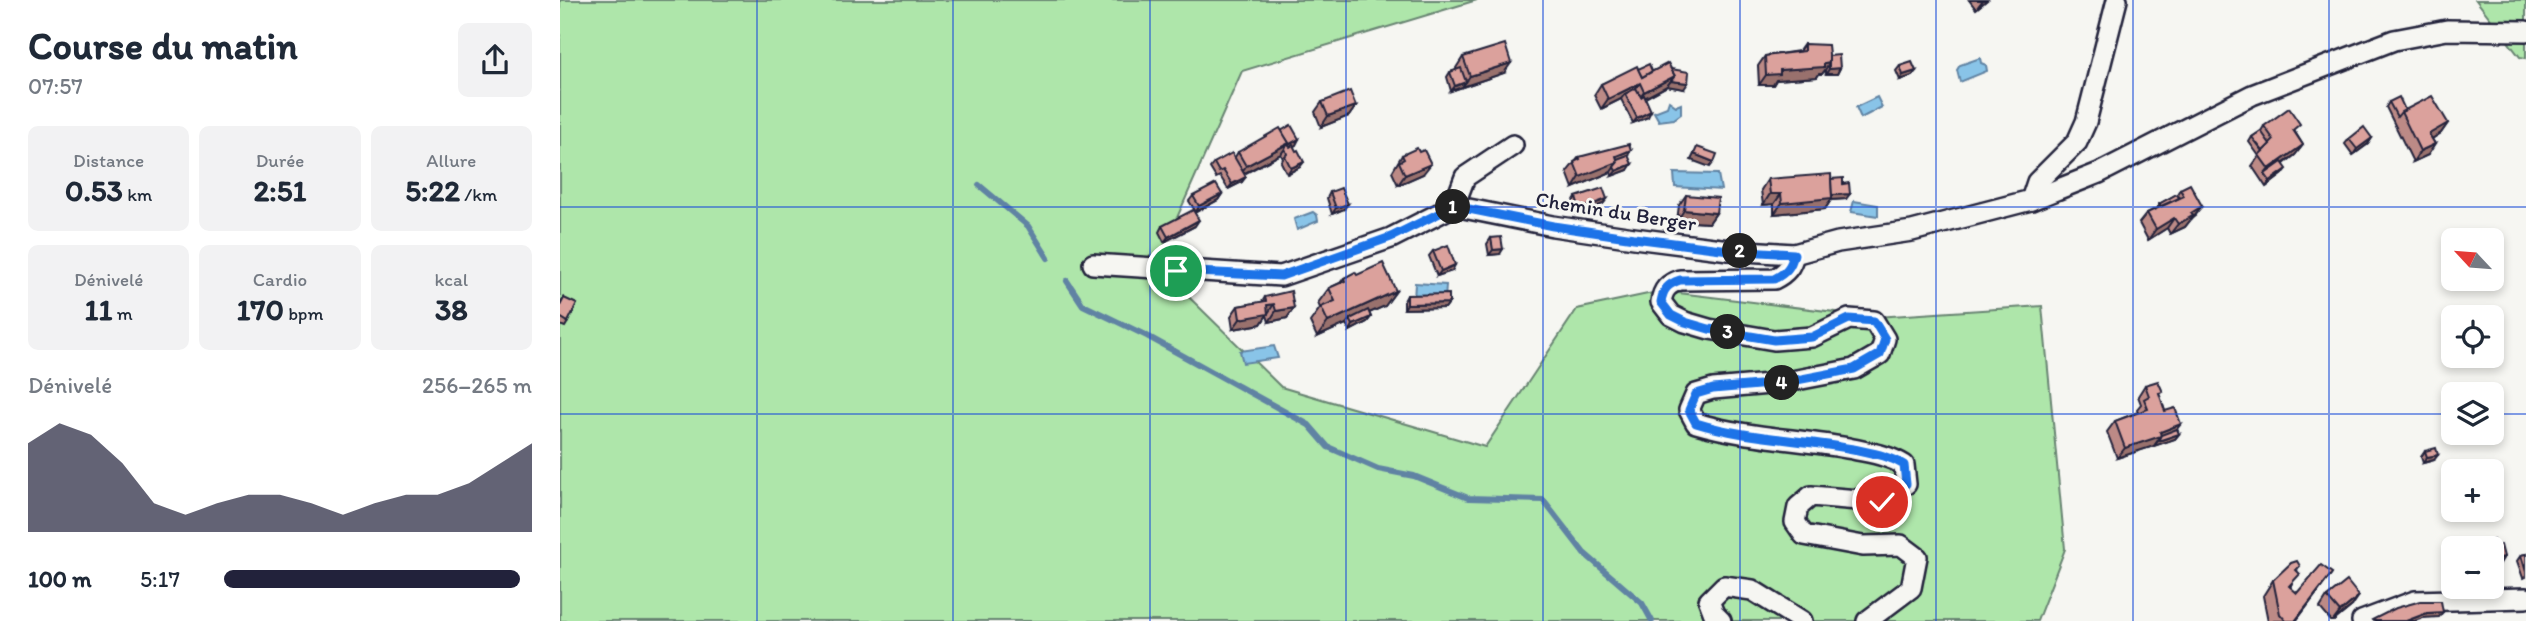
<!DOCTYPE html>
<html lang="fr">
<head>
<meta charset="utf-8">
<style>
  body { margin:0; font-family:Itim,sans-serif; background:#f2f2f3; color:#1f2937; height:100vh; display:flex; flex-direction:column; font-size:26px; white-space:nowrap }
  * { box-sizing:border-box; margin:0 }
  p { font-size:23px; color:#747a83 }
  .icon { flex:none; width:38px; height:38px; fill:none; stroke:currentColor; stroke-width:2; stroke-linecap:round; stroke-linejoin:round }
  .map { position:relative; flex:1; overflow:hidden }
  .details { display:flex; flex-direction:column; background:#fff; width:560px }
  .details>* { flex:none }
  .needle { width:46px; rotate:296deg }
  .tools { position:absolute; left:1881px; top:228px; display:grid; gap:14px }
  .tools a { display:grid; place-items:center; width:63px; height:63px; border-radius:10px; background:#fff; box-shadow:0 4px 10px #0003; font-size:35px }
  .pin { position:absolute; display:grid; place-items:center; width:60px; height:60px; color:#fff; margin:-30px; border:4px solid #fff; border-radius:50%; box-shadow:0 2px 7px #0007 }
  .km { position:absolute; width:35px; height:35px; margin:-18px; border-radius:50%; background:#222; color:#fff; font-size:19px; line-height:35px; text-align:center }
  .round { display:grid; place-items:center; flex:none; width:74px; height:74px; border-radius:10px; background:#f2f2f3 }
  .headline { display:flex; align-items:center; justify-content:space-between; height:119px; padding:0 28px }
  h1 { font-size:38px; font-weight:800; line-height:52px }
  .metrics { display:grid; grid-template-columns:repeat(3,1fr); gap:10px; height:119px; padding:7px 28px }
  .metrics div { display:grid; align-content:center; border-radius:10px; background:#f2f2f3; text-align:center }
  .metrics b { font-size:30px; font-weight:800 }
  .metrics small { font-size:19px; font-weight:400 }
  .metrics p { font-size:19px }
  .chart { height:196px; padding:14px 28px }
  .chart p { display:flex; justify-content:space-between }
  .chart svg { width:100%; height:126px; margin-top:7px; fill:#22223b; opacity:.7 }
  ul { padding:0 28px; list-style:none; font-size:23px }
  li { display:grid; grid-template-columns:112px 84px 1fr; align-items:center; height:52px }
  li i { height:18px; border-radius:9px; background:#22223b }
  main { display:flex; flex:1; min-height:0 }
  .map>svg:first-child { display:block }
  .green { fill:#aee6aa; stroke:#688472; stroke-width:2 }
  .water { fill:#89c4e8; stroke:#6083a3; stroke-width:2 }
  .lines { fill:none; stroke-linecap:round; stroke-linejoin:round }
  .stream { stroke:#6083a3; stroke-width:6 }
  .street-casing { stroke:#22223b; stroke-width:24 }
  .street { stroke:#f6f6f2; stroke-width:19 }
  .wall { fill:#bc8a86; stroke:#22223b; stroke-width:2 }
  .shaded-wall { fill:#99716d; stroke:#22223b; stroke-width:2 }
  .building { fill:#dba19c; stroke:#22223b; stroke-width:2 }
  .route-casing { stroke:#fff; stroke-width:14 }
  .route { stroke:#1a73e8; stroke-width:9 }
  .grid { fill:none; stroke:#1d4ed8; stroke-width:2; stroke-opacity:0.55 }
  .labels { text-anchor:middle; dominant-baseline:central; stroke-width:6; stroke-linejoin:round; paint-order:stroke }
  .street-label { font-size:21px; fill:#22223b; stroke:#f6f6f2 }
</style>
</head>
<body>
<main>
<section class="details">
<div class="headline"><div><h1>Course du matin</h1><p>07:57</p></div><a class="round"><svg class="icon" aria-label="share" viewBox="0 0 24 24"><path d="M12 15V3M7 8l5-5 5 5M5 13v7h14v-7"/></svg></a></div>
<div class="metrics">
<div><p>Distance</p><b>0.53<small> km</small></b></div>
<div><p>Durée</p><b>2:51</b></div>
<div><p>Allure</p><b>5:22<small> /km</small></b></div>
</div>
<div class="metrics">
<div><p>Dénivelé</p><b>11<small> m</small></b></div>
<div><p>Cardio</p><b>170<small> bpm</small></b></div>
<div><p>kcal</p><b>38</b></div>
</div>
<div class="chart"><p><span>Dénivelé</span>256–265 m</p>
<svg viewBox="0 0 160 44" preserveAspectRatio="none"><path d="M0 44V13L10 6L20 10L30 20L40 34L50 38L60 34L70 31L80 31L90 34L100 38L110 34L120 31L130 31L140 27L150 20L160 13V44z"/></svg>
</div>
<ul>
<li><b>100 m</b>5:17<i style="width:96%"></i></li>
</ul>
</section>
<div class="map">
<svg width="1966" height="621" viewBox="0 0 1966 621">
  <rect width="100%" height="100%" fill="#f6f6f2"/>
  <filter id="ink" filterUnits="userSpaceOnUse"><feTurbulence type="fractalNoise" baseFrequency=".0143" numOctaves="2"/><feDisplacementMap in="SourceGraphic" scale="14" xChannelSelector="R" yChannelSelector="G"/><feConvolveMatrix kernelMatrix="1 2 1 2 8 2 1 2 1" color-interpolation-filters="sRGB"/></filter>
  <g filter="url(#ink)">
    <!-- green -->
    <g class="green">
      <polygon points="0,0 917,0 682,71 596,265 721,387 925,447 1017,309 1102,291 1316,317 1482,306 1505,549 1477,621 0,621"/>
      <polygon points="1916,0 1966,0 1966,58 1960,57"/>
    </g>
    <!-- water -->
    <g class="water">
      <polygon points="1420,58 1421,63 1426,65 1427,71 1400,82 1397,70 1400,65"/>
      <polygon points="1317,97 1322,107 1301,118 1296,107"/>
      <polygon points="1109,101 1116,106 1121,104 1121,114 1114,119 1099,121 1094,112 1107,107"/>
      <polygon points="1114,173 1158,174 1161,190 1115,187"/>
      <polygon points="1294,201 1318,205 1318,216 1291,212"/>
      <polygon points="753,212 757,215 758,221 737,230 734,219"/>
      <polygon points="855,283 886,285 885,300 854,300"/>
      <polygon points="714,346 718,358 683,363 680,351"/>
    </g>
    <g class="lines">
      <!-- stream -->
      <g class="stream">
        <polyline points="419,185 468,226 488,258"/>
        <polyline points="507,281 523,305 587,336 749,425 768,447 818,469 854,476 908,498 983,500 1024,553 1082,603 1092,621"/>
      </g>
      <defs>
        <g id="street">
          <polyline points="1471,200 1477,182 1517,142 1526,122 1557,0"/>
          <polyline points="894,206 905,177 953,145"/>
          <polyline points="1234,254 1278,242 1352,231 1471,200 1539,173 1692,95 1834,40 1887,30 1966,31"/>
          <path d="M533,264L721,276L831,238L894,206L993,226L1074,238L1169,250L1234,254C1231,267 1226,273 1214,279L1120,280C1108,284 1103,289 1101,302L1111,315L1125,322L1149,329L1214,340L1252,337L1289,319L1314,321L1325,339L1320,354L1294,369L1221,383L1153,389L1136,394L1129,410L1136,423C1187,438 1241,439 1293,449C1311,453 1328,455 1344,465L1346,484L1322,502L1251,496L1238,507L1235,522L1244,535L1303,546L1341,545L1357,557L1351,588L1307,621"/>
          <polyline points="1161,621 1154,614 1149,601 1164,586 1192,590 1242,621"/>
          <polyline points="1802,621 1855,601 1966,598"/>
        </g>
      </defs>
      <!-- street casing -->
      <use href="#street" class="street-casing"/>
      <!-- street -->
      <use href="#street" class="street"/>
    </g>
    <!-- wall -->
    <g class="wall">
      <polygon points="1409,0 1427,0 1416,9"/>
      <polygon points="1244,44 1269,56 1280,68 1277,74 1266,74 1265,70 1262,74 1259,74 1257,77 1216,80 1213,85 1199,85 1198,66 1205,56 1239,51"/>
      <polygon points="903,57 944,73 891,91 887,77 890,72 897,70 896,68"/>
      <polygon points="1340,66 1356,71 1352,76 1340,80 1336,71"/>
      <polygon points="1078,69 1092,71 1111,69 1124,89 1107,86 1085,98 1088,117 1073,123 1061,99 1041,109 1034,95 1041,84"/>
      <polygon points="762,102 796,106 789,116 761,127 755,112"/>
      <polygon points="1829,102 1845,110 1888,123 1881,133 1872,139 1875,144 1868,155 1853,162 1826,107"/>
      <polygon points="1704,126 1735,132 1743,145 1735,155 1724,164 1723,174 1706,187 1692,166 1699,156 1689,142 1692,137 1701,131"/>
      <polygon points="1812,138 1808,144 1793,155 1785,144 1789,139"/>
      <polygon points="736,145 733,146 740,167 727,174 721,162 723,159 721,154 684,174 682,182 668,189 660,176 656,178 650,168 654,163 675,157 678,152"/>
      <polygon points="1071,150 1068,155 1068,170 1052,176 1051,172 1013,188 1007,172 1019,157"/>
      <polygon points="842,155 863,174 838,185 832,172"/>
      <polygon points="1208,179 1271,179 1283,184 1286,199 1271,200 1265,209 1214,214 1214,204 1203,205 1201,190"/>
      <polygon points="1620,189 1635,216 1631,219 1625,227 1610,234 1607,228 1588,240 1579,223 1587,213 1597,208 1599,204 1617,194"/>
      <polygon points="770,192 784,209 772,214 767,198"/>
      <polygon points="662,194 658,200 636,212 629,201 633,196"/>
      <polygon points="1126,195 1156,213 1149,223 1117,221 1119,205"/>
      <polygon points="1016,197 1047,199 1043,204 1017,214 1012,203"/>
      <polygon points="602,226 635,226 604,242 599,232"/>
      <polygon points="931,238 940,254 929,255 927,244"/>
      <polygon points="873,251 892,271 877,276 869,256"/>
      <polygon points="797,275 836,291 825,306 809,313 811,317 807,322 790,331 786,324 757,337 750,322 760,308 758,303 769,288 780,283 784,278"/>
      <polygon points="847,295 889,303 885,308 844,309 844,301"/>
      <polygon points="705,297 734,308 727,318 709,322 707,315 701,324 673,329 671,316 678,306 702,302"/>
      <polygon points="4,298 8,322 5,327 0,325 0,305"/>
      <polygon points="1585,385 1600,396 1605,411 1617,429 1619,434 1615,439 1557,458 1547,432 1555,421 1578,412 1577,409 1581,404 1578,396"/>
      <polygon points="1865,451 1874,460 1863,463 1861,457"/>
      <polygon points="1966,554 1966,577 1963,578 1957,561 1961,555"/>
      <polygon points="1891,557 1894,557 1894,579 1886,581 1884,568"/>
      <polygon points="1737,571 1730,588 1737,593 1772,573 1736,621 1708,621 1703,596 1713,580"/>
      <polygon points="1767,597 1792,606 1774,621 1771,621 1760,608"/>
    </g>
    <!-- shaded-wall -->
    <g class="shaded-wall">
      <polygon points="1423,0 1427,0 1416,9"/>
      <polygon points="951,63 944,73 902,87 910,76"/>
      <polygon points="1270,63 1262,74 1259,74 1257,77 1216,80 1213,85 1199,85 1206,75 1220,70"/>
      <polygon points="1280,68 1277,74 1266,74 1269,69"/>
      <polygon points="1356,71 1352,76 1340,80 1343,75"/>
      <polygon points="1115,76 1107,86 1077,102 1084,92"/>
      <polygon points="1111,81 1128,83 1124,89 1107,86"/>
      <polygon points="906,82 902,87 891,91 895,86"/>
      <polygon points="1080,83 1072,93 1065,94 1061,99 1041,109 1048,99"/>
      <polygon points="796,106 789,116 761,127 768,116"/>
      <polygon points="1091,111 1088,117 1073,123 1077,118"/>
      <polygon points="1888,123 1881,133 1862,145 1869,134"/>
      <polygon points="1812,138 1808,144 1793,155 1797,149"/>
      <polygon points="739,139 736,145 725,150 728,145"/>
      <polygon points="729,143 721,154 679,176 686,166"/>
      <polygon points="1875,144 1868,155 1853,162 1860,151"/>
      <polygon points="1743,145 1735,155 1706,176 1705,174 1709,169"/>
      <polygon points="1071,150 1064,161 1057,163 1051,172 1013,188 1020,177 1056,156"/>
      <polygon points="1134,154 1154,162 1150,167 1131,160"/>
      <polygon points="744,162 740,167 727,174 731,168"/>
      <polygon points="871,164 863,174 838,185 845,175"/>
      <polygon points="1072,164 1068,170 1052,176 1056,171"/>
      <polygon points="1727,169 1723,174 1706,187 1710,181"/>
      <polygon points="686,177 682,182 668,189 672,184"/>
      <polygon points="662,194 658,200 636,212 639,206"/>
      <polygon points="1210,194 1221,194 1214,204 1203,205"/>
      <polygon points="1290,194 1286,199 1271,200 1265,209 1214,214 1222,203 1268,195"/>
      <polygon points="1047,199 1043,204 1017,214 1020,209"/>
      <polygon points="788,204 784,209 772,214 776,208"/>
      <polygon points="1642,206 1625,227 1610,234 1618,224 1631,213"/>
      <polygon points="1124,210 1156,213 1149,223 1117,221"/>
      <polygon points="1614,218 1607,228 1588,240 1596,229"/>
      <polygon points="639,220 635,226 604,242 608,237"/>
      <polygon points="943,249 940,254 929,255 933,250"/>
      <polygon points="895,265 892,271 877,276 881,271"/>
      <polygon points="836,291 825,306 791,321 790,319 786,324 757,337 768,322"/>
      <polygon points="889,303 885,308 844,309 847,304"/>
      <polygon points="714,304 701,324 673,329 680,319 707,305"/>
      <polygon points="734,308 727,318 709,322 716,311"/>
      <polygon points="811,317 807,322 790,331 793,325"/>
      <polygon points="1621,424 1613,434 1598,440 1594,446 1557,458 1565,448 1600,432"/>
      <polygon points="1619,434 1615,439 1594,446 1598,441"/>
      <polygon points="1878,455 1874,460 1863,463 1867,457"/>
      <polygon points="1944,557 1937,568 1932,569 1932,560"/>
      <polygon points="1894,570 1894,579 1886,581"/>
      <polygon points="1772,573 1761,588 1736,621 1735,621"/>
      <polygon points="1799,596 1792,606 1773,621 1780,612"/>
      <polygon points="1883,612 1879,617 1863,618 1855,621 1846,621 1867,613"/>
    </g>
    <!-- building -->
    <g class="building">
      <polygon points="945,44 951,63 910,76 903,57"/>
      <polygon points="1244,44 1268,45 1270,63 1264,64 1264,67 1220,70 1220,74 1206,75 1205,56 1244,51"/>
      <polygon points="1279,55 1280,68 1269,69 1269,56"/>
      <polygon points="1352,62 1356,71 1343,75 1340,66"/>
      <polygon points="1108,63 1115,76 1084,92 1080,83 1048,99 1041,84 1077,66 1082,77"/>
      <polygon points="1089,64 1092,71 1082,77 1078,69"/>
      <polygon points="901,68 906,82 895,86 890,72"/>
      <polygon points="1111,69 1129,72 1128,83 1111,81 1115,76"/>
      <polygon points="1076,88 1081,97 1084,95 1091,111 1077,118 1065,94"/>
      <polygon points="790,91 796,106 768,116 762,102"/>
      <polygon points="1872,96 1888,123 1869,134 1875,144 1860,151 1841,112"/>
      <polygon points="1839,97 1845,110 1841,112 1837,117 1829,102"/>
      <polygon points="1729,108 1740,124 1733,130 1743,145 1709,169 1699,155 1714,140 1704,126"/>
      <polygon points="731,125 739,139 728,145 730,147 733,145 736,151 738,150 744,162 731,168 725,156 727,154 725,148 729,143 721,131"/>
      <polygon points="1804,127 1812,138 1797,149 1789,139"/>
      <polygon points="720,128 729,143 686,166 678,152"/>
      <polygon points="1701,131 1710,144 1703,151 1692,137"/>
      <polygon points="1069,144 1071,150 1056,156 1058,162 1020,177 1014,162 1020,159 1019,157"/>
      <polygon points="1137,147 1157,154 1154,162 1134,154"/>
      <polygon points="857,148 859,152 864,150 871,164 845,175 839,162 844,159 842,155"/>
      <polygon points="672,153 686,177 672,184 663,170 659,172 654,163"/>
      <polygon points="1068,155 1072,164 1056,171 1054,167 1058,162 1057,159"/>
      <polygon points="1722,162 1727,169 1710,181 1705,174"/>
      <polygon points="1271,174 1272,198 1222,203 1221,194 1210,194 1208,179"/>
      <polygon points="1283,178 1283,184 1289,183 1290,194 1272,195 1271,179"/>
      <polygon points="656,184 662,194 639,206 633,196"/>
      <polygon points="1630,184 1642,206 1631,213 1633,216 1618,224 1614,218 1596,229 1587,213 1624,196 1620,189"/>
      <polygon points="781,188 788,204 776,208 770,192"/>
      <polygon points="1043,188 1047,199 1020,209 1016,197"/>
      <polygon points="1617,194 1619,198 1601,206 1599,204"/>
      <polygon points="1126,195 1158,198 1156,213 1124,210"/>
      <polygon points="633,210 639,220 608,237 602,226"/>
      <polygon points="941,237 943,249 933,250 931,238"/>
      <polygon points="888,245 895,265 881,271 873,251"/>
      <polygon points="823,263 836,291 768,322 761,307 775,301 769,288 785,281 784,278 795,272 797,275"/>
      <polygon points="731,291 734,308 716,311 714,304 707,305 708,314 680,319 678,306 706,301 705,297"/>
      <polygon points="889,294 889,303 847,304 847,295"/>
      <polygon points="4,298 17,304 8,322 0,317 0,306"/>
      <polygon points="808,310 811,317 793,325 790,319"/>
      <polygon points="1598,381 1603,392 1599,393 1605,411 1615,408 1621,424 1600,432 1601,436 1565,448 1555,421 1588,409 1584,399 1589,396 1585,385"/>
      <polygon points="1617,429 1619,434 1598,441 1601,435"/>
      <polygon points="1876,448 1878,455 1867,457 1865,451"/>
      <polygon points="1933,540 1934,546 1941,545 1944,557 1932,560 1932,548 1906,548 1906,547"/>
      <polygon points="1966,554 1966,572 1961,555"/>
      <polygon points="1891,557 1894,557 1894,570"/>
      <polygon points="1737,561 1740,566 1736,570 1740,574 1729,586 1737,593 1761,565 1772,573 1735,621 1726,621 1720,614 1713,580 1731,563"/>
      <polygon points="1787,581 1799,596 1780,612 1767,597"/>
      <polygon points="1861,601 1881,601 1883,612 1867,613 1846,621 1813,621 1812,620 1836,608"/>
    </g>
  </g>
  <g class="lines" filter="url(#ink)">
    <defs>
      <path id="route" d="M616,271L721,276L831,237L894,206L993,226L1074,238L1169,250L1234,254C1231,267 1226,273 1214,279L1120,280C1108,284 1103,289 1101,302L1111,315L1125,322L1149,329L1214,340L1252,337L1289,319L1314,321L1325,339L1320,354L1294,369L1221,383L1153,389L1136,394L1129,410L1136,423C1187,439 1241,439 1293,449C1311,453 1328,455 1344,465L1346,484L1322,502"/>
    </defs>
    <!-- route casing -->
    <use href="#route" class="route-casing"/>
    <!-- route -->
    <use href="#route" class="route"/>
  </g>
  <!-- grid -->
  <path class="grid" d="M197,0V621M393,0V621M590,0V621M786,0V621M983,0V621M1180,0V621M1376,0V621M1573,0V621M1769,0V621M0,207H1966M0,414H1894M1932,414H1966"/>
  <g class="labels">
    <!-- street labels -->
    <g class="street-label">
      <text transform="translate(1056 211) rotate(9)">Chemin du Berger</text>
    </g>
  </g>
</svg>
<div class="tools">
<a><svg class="needle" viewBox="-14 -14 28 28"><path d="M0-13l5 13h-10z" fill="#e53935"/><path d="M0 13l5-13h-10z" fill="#747a83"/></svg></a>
<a><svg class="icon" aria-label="locate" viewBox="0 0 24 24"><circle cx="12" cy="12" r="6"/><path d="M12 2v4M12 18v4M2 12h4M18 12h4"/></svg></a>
<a><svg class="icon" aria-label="layers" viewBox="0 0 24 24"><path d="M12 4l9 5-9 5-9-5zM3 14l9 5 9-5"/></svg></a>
<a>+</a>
<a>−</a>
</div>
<div class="pin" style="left:616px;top:271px;background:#1e9e55"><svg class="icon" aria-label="arrive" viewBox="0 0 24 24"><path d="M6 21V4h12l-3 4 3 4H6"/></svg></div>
<div class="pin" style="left:1322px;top:502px;background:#d93025"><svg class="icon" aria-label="check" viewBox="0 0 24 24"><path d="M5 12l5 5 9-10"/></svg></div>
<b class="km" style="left:893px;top:207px">1</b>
<b class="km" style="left:1180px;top:251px">2</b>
<b class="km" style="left:1168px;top:332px">3</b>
<b class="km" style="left:1222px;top:383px">4</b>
</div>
</main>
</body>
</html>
